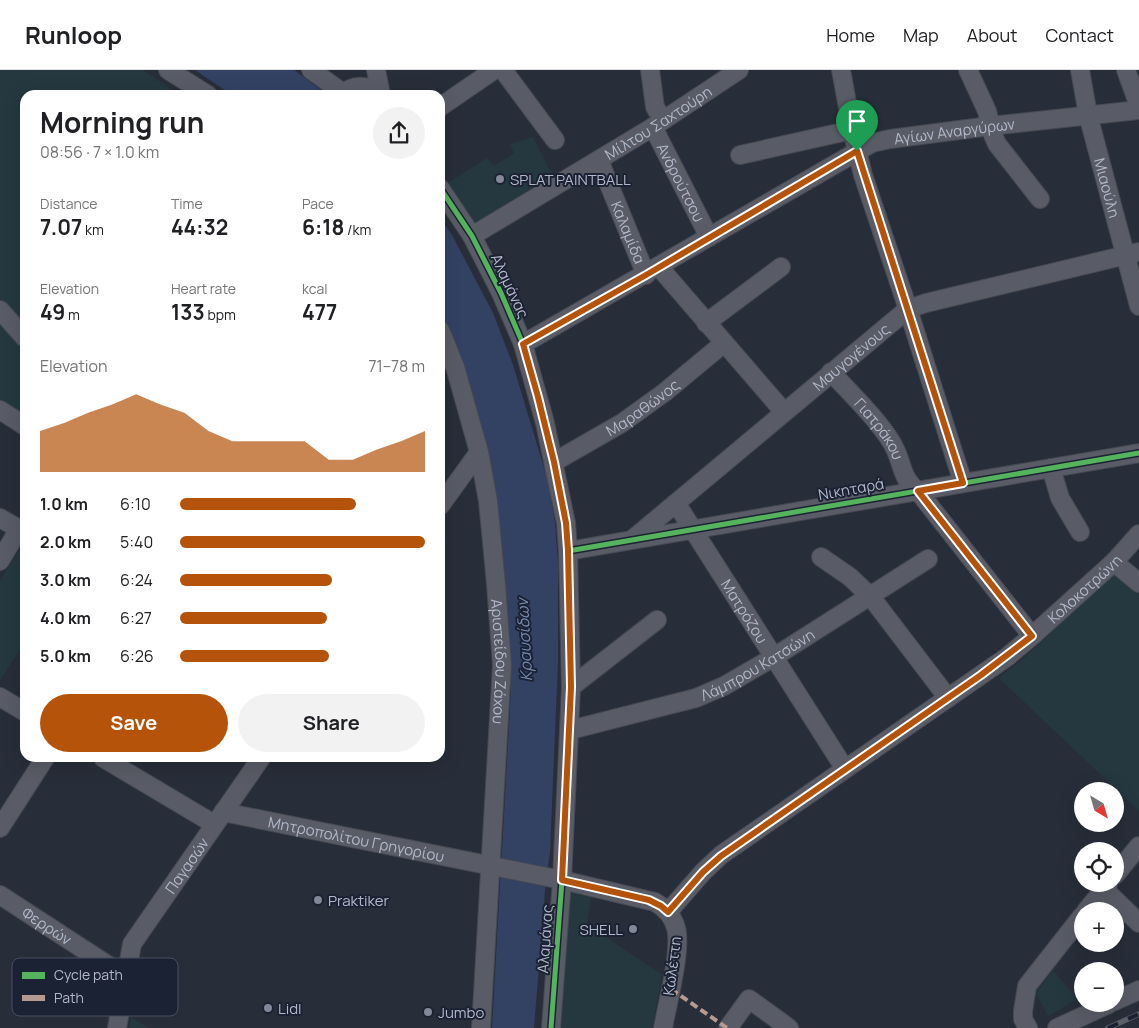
<!DOCTYPE html>
<html lang="en">
<head>
<meta charset="utf-8">
<style>
  body { margin:0; font-family:Manrope,sans-serif; background:#f2f2f2; color:#202124; height:100vh; display:flex; flex-direction:column; font-size:19px; white-space:nowrap }
  * { box-sizing:border-box; margin:0 }
  p { font-size:16px; color:#757577 }
  .icon { flex:none; width:28px; height:28px; fill:none; stroke:currentColor; stroke-width:2; stroke-linecap:round; stroke-linejoin:round }
  .map { position:relative; flex:1; overflow:hidden }
  .details { position:absolute; left:20px; top:20px; width:425px; height:672px; display:flex; flex-direction:column; background:#fff; border-radius:15px; box-shadow:0 5px 20px #0002 }
  .details>* { flex:none }
  .needle { width:32px; rotate:143deg }
  .buttons { position:absolute; left:1074px; top:712px; display:grid; gap:10px }
  .buttons a { display:grid; place-items:center; width:50px; height:50px; border-radius:50%; background:#fff; box-shadow:0 5px 20px #0002; font-size:25px }
  .pin { position:absolute; display:grid; place-items:center; width:42px; height:42px; color:#fff; margin:-51px -21px; border-radius:50% 50% 50% 0; rotate:-45deg; box-shadow:0 0 5px #0007 }
  .pin .icon { rotate:45deg }
  .round { display:grid; place-items:center; flex:none; width:52px; height:52px; border-radius:26px; background:#f2f2f2 }
  .head { display:flex; align-items:center; justify-content:space-between; height:85px; padding:0 20px }
  h1 { font-size:28px; font-weight:700; line-height:38px }
  .metrics { display:grid; grid-template-columns:repeat(3,1fr); gap:8px; height:85px; padding:5px 20px }
  .metrics div { display:grid; align-content:center }
  .metrics b { font-size:21px; font-weight:700 }
  .metrics small { font-size:14px; font-weight:400 }
  .metrics p { font-size:14px }
  .chart { height:140px; padding:10px 20px }
  .chart p { display:flex; justify-content:space-between }
  .chart svg { width:100%; height:90px; margin-top:5px; fill:#b45309; opacity:.7 }
  .primary-button { display:flex; gap:10px; margin-top:auto; padding:10px 20px }
  .primary-button a { flex:1; height:58px; border-radius:30px; background:#b45309; color:#fff; font-size:20px; font-weight:700; line-height:58px; text-align:center }
  .primary-button a+a { background:#f2f2f2; color:#202124 }
  ul { padding:0 20px; list-style:none; font-size:16px }
  li { display:grid; grid-template-columns:80px 60px 1fr; align-items:center; height:38px }
  li i { height:12px; border-radius:6px; background:#b45309 }
  header { display:flex; align-items:center; gap:30px; box-sizing:border-box; height:70px; padding:0 25px; background:#fff; border-bottom:1px solid #e0e0e0 }
  header strong { font-size:24px }
  nav { display:flex; gap:28px; margin-inline-start:auto; font-size:18px }
  .map>svg:first-child { display:block }
  .green { fill:#25383f }
  .water { fill:#334163 }
  .lines { fill:none; stroke-linecap:round; stroke-linejoin:round }
  .minor-casing { stroke:#454952; stroke-width:20 }
  .minor { stroke:#595c66; stroke-width:18 }
  .rail-casing { stroke:#5c606a; stroke-width:5.5 }
  .rail { stroke:#1b2233; stroke-width:4; stroke-dasharray:11; stroke-linecap:butt }
  .quiet { stroke:#b69a8f; stroke-width:4; stroke-dasharray:8 4; stroke-linecap:butt }
  .cycleway-casing { stroke:#1b2233; stroke-width:8 }
  .cycleway { stroke:#56b35d; stroke-width:5 }
  .route-casing { stroke:#fff; stroke-width:10 }
  .route { stroke:#b45309; stroke-width:6 }
  .poi-dot { fill:#828897; stroke:#1b2233; stroke-width:2 }
  .labels { text-anchor:middle; dominant-baseline:central; stroke-width:4; stroke-linejoin:round; paint-order:stroke }
  .street-label { font-size:15px; fill:#b2b8ca; stroke:#1b2233 }
  .poi-label { font-size:15px; fill:#b2b8ca; stroke:#1b2233; text-anchor:start }
  .water-label { font-size:16px; font-style:italic; fill:#778ab3; stroke:#1b2233 }
  .key { fill:#1b2233; stroke:#484f60; stroke-width:1 }
  .key-label { font-size:14px; fill:#b2b8ca }
</style>
</head>
<body>
<header>
<strong>Runloop</strong>
<nav><a>Home</a><a>Map</a><a>About</a><a>Contact</a></nav>
</header>
<div class="map">
<svg width="1139" height="958" viewBox="0 0 1139 958">
  <rect width="100%" height="100%" fill="#282e39"/>
  <!-- green -->
  <g class="green">
    <polygon points="0,0 143,0 180,25 25,25 25,256 0,228"/>
    <polygon points="533,67 552,105 475,154 448,113 487,88 494,96 514,83 510,74"/>
    <polygon points="0,253 25,279 25,349 0,333"/>
    <polygon points="25,471 25,572 0,610 0,511"/>
    <polygon points="1114,503 1139,523 1139,741 999,608 1024,588"/>
    <polygon points="568,818 592,824 586,857 610,870 662,905 652,958 558,958"/>
    <polygon points="1053,901 1078,929 1048,946 1036,923"/>
    <polygon points="131,947 148,958 129,958"/>
  </g>
  <!-- water -->
  <g class="water">
    <polygon points="195,0 294,0 328,25 232,25"/>
    <polygon points="440,148 452,165 493,243 513,295 548,411 555,453 558,493 558,592 550,782 545,820 534,958 492,958 511,619 509,562 496,426 448,261 440,244"/>
  </g>
  <g class="lines">
    <defs>
      <g id="minor">
        <polyline points="168,0 208,25"/>
        <polyline points="311,0 343,23"/>
        <polyline points="376,0 381,25"/>
        <polyline points="503,0 555,70"/>
        <polyline points="650,0 655,37 663,50"/>
        <polyline points="841,0 852,60 863,105 908,239 963,413"/>
        <polyline points="968,0 987,41 993,65 997,74 1040,129"/>
        <path id="s1" d="M1080,0L1088,45L1139,236"/>
        <polyline points="1126,0 1139,36"/>
        <path d="M341,25C353,14 366,15 380,23"/>
        <polyline points="440,37 494,0"/>
        <path id="s2" d="M653,57L709,167"/>
        <polyline points="740,85 852,60"/>
        <path id="s3" d="M599,90L646,205"/>
        <polyline points="440,118 472,166 501,223 523,274 545,353 566,453 568,481 571,617 562,810 551,958"/>
        <path id="s4" d="M472,166L653,57L739,0"/>
        <polyline points="659,197 784,342"/>
        <polyline points="0,240 25,268"/>
        <polyline points="706,253 781,197"/>
        <path id="s5" d="M440,260L455,297L479,382L488,431L496,514L502,595L481,958"/>
        <path id="s6" d="M523,274L872,73L890,69L990,56L1139,40"/>
        <path id="s7" d="M831,302C850,323 886,357 896,381C903,397 903,411 918,421L1032,566"/>
        <polyline points="0,340 25,356"/>
        <path id="s8" d="M554,392L622,353L665,322L724,273"/>
        <polyline points="1051,398 1060,428 1080,462"/>
        <path id="s9" d="M676,433L845,699"/>
        <polyline points="440,436 479,382"/>
        <polyline points="0,448 19,459 0,491"/>
        <path id="s10" d="M633,469L908,239L926,233L1139,182"/>
        <polyline points="568,481 1139,383"/>
        <polyline points="821,487 850,507 871,527 948,628"/>
        <polyline points="1114,492 1139,513"/>
        <polyline points="571,617 657,550"/>
        <polyline points="0,627 25,642"/>
        <path id="s11" d="M570,660L696,628L724,616L774,587L928,489"/>
        <polyline points="103,688 214,754"/>
        <path id="s12" d="M223,742L562,810L655,832C665,838 673,846 676,858C682,879 667,935 663,958"/>
        <polyline points="0,758 45,688"/>
        <polyline points="1115,805 1139,776"/>
        <polyline points="1104,819 1139,853"/>
        <path id="s13" d="M0,825L126,907"/>
        <polyline points="1086,841 1108,814"/>
        <path id="s14" d="M668,842L703,802L721,785L1007,587L1032,566L1114,492L1139,464"/>
        <polyline points="1115,931 1139,920"/>
        <path id="s15" d="M117,958L132,874L261,688"/>
        <polyline points="728,958 749,929 789,958"/>
        <polyline points="1028,958 1023,949 1023,941 1027,916 1082,846"/>
        <polyline points="1057,958 1109,934"/>
      </g>
    </defs>
    <!-- minor casing -->
    <use href="#minor" class="minor-casing"/>
    <!-- minor -->
    <use href="#minor" class="minor"/>
    <defs>
      <polyline id="rail" points="1108,958 1139,944"/>
    </defs>
    <!-- rail casing -->
    <use href="#rail" class="rail-casing"/>
    <!-- rail -->
    <use href="#rail" class="rail"/>
    <!-- quiet -->
    <polyline class="quiet" points="671,919 727,958"/>
    <defs>
      <g id="cycleway">
        <polyline points="440,118 472,166 501,223 523,274 545,353 566,453 568,481 571,617 562,810 551,958"/>
        <polyline points="568,481 1139,383"/>
      </g>
    </defs>
    <!-- cycleway casing -->
    <use href="#cycleway" class="cycleway-casing"/>
    <!-- cycleway -->
    <use href="#cycleway" class="cycleway"/>
  </g>
  <g class="lines">
    <defs>
      <polygon id="route" points="857,81 963,413 918,421 1032,566 981,605 721,786 703,802 668,842 661,836 649,830 562,810 571,617 568,480 566,453 554,392 538,327 523,274 646,205"/>
    </defs>
    <!-- route casing -->
    <use href="#route" class="route-casing"/>
    <!-- route -->
    <use href="#route" class="route"/>
  </g>
  <!-- markers -->
  <g class="poi-dot">
    <circle cx="500" cy="109" r="5"/>
    <circle cx="318" cy="830" r="5"/>
    <circle cx="633" cy="859" r="5"/>
    <circle cx="268" cy="938" r="5"/>
    <circle cx="428" cy="942" r="5"/>
  </g>
  <g class="labels">
    <!-- street labels -->
    <g class="street-label">
      <text stroke="none"><textPath href="#s4" startOffset="218">Μίλτου Σαχτούρη</textPath></text>
      <text stroke="none"><textPath href="#s6" startOffset="486">Αγίων Αναργύρων</textPath></text>
      <text stroke="none"><textPath href="#s2" startOffset="62">Ανδρούτσου</textPath></text>
      <text stroke="none"><textPath href="#s1" startOffset="121">Μιαούλη</textPath></text>
      <text stroke="none"><textPath href="#s3" startOffset="78">Καλαμίδα</textPath></text>
      <text transform="translate(510 216) rotate(65)">Αλαμάνας</text>
      <text stroke="none"><textPath href="#s10" startOffset="284">Μαυγογένους</textPath></text>
      <text stroke="none"><textPath href="#s8" startOffset="104">Μαραθώνος</textPath></text>
      <text stroke="none"><textPath href="#s7" startOffset="75">Γιατράκου</textPath></text>
      <text transform="translate(851 419) rotate(-10)">Νικηταρά</text>
      <text stroke="none"><textPath href="#s14" startOffset="529">Κολοκοτρώνη</textPath></text>
      <text stroke="none"><textPath href="#s9" startOffset="128">Ματρόζου</textPath></text>
      <text stroke="none"><textPath href="#s5" startOffset="339">Αριστείδου Ζάχου</textPath></text>
      <text stroke="none"><textPath href="#s11" startOffset="200">Λάμπρου Κατσώνη</textPath></text>
      <text stroke="none"><textPath href="#s12" startOffset="136">Μητροπολίτου Γρηγορίου</textPath></text>
      <text stroke="none"><textPath href="#s15" startOffset="181">Παγασών</textPath></text>
      <text stroke="none"><textPath href="#s13" startOffset="56">Φερρών</textPath></text>
      <text transform="translate(545 869) rotate(-86)">Αλαμάνας</text>
      <text transform="translate(672 896) rotate(-83)">Κωλέττη</text>
    </g>
    <!-- poi labels -->
    <g class="poi-label">
      <text x="510" y="109">SPLAT PAINTBALL</text>
      <text x="328" y="830">Praktiker</text>
      <text x="623" y="859" text-anchor="end">SHELL</text>
      <text x="278" y="938">Lidl</text>
      <text x="438" y="942">Jumbo</text>
    </g>
    <!-- water labels -->
    <g class="water-label">
      <text transform="translate(524 570) rotate(-93)">Κραυσίδων</text>
    </g>
  </g>
  <!-- legend -->
  <rect x="12" y="888" width="166" height="58" rx="8" class="key"/>
  <rect x="22" y="902" width="23" height="7" fill="#56b35d"/>
  <rect x="22" y="925" width="23" height="6" fill="#b69a8f"/>
  <g class="key-label">
    <text x="54" y="910">Cycle path</text>
    <text x="54" y="933">Path</text>
  </g>
</svg>
<div class="buttons">
<a><svg class="needle" viewBox="-14 -14 28 28"><path d="M0-13l5 13h-10z" fill="#e53935"/><path d="M0 13l5-13h-10z" fill="#757577"/></svg></a>
<a><svg class="icon" aria-label="locate" viewBox="0 0 24 24"><circle cx="12" cy="12" r="6"/><path d="M12 2v4M12 18v4M2 12h4M18 12h4"/></svg></a>
<a>+</a>
<a>−</a>
</div>
<div class="pin" style="left:857px;top:81px;background:#1e9e55"><svg class="icon" aria-label="arrive" viewBox="0 0 24 24"><path d="M6 21V4h12l-3 4 3 4H6"/></svg></div>
<section class="details">
<div class="head"><div><h1>Morning run</h1><p>08:56 · 7 × 1.0 km</p></div><a class="round"><svg class="icon" aria-label="share" viewBox="0 0 24 24"><path d="M12 15V3M7 8l5-5 5 5M5 13v7h14v-7"/></svg></a></div>
<div class="metrics">
<div><p>Distance</p><b>7.07<small> km</small></b></div>
<div><p>Time</p><b>44:32</b></div>
<div><p>Pace</p><b>6:18<small> /km</small></b></div>
</div>
<div class="metrics">
<div><p>Elevation</p><b>49<small> m</small></b></div>
<div><p>Heart rate</p><b>133<small> bpm</small></b></div>
<div><p>kcal</p><b>477</b></div>
</div>
<div class="chart"><p><span>Elevation</span>71–78 m</p>
<svg viewBox="0 0 160 44" preserveAspectRatio="none"><path d="M0 44V24L10 20L20 15L30 11L40 6L50 11L60 15L70 24L80 29L90 29L100 29L110 29L120 38L130 38L140 33L150 29L160 24V44z"/></svg>
</div>
<ul>
<li><b>1.0 km</b>6:10<i style="width:72%"></i></li>
<li><b>2.0 km</b>5:40<i style="width:100%"></i></li>
<li><b>3.0 km</b>6:24<i style="width:62%"></i></li>
<li><b>4.0 km</b>6:27<i style="width:60%"></i></li>
<li><b>5.0 km</b>6:26<i style="width:61%"></i></li>
</ul>
<div class="primary-button"><a>Save</a><a>Share</a></div>
</section>
</div>
</body>
</html>
